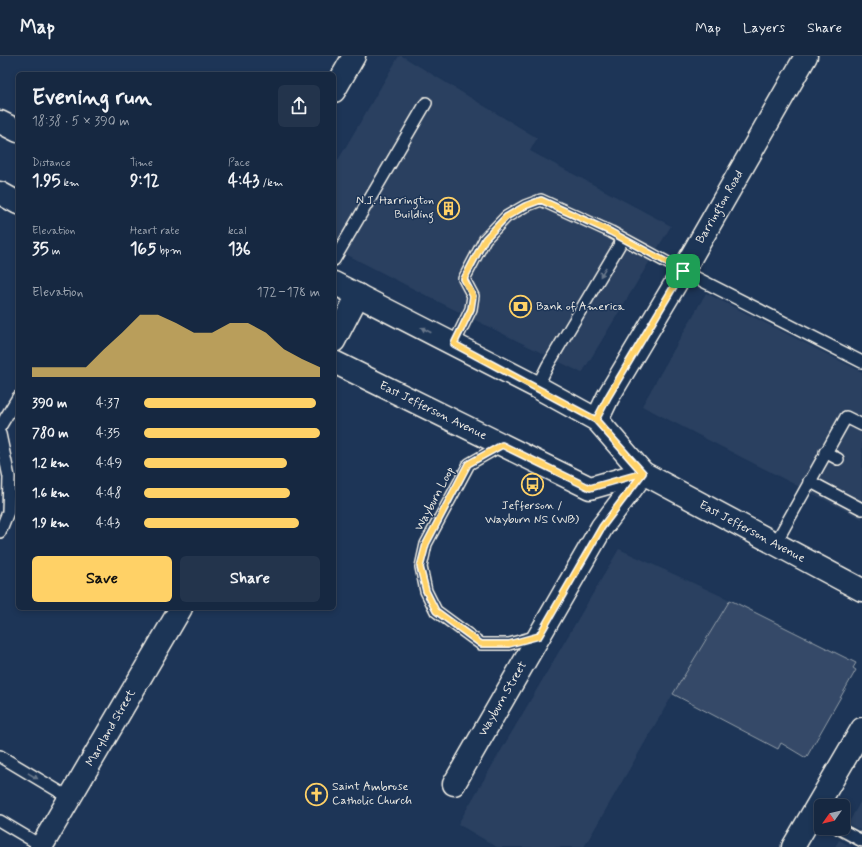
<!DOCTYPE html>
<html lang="en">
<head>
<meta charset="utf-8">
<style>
  body { margin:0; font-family:Mynerve,sans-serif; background:#23344c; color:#f1f3f6; height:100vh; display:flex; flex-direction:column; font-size:15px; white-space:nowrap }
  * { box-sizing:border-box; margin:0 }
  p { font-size:13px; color:#9ea6b1 }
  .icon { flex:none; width:22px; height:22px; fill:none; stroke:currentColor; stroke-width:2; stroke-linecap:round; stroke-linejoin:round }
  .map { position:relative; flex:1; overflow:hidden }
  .sheet { position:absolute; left:16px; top:16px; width:320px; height:538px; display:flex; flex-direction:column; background:#162841; border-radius:6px; box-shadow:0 2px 6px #0003,0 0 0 1px #35445a }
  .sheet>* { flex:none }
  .needle { width:26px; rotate:236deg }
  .fabs { position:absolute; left:814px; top:743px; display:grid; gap:8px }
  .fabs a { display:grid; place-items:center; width:36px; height:36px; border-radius:6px; background:#162841; box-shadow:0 2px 6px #0003,0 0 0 1px #35445a; font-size:20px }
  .pin { position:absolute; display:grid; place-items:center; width:34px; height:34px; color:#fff; margin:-17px; border-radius:8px; box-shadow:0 2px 6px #0006 }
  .round { display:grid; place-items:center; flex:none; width:42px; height:42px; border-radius:6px; background:#23344c }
  .headline { display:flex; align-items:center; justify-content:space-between; height:68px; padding:0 16px }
  h1 { font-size:22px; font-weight:700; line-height:30px }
  .figures { display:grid; grid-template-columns:repeat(3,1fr); gap:6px; height:68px; padding:4px 16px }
  .figures div { display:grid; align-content:center }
  .figures b { font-size:17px; font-weight:700 }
  .figures small { font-size:11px; font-weight:400 }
  .figures p { font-size:11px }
  .chart { height:112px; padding:8px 16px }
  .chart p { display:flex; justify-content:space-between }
  .chart svg { width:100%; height:72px; margin-top:4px; fill:#ffd166; opacity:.7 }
  .cta { display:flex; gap:8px; margin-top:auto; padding:8px 16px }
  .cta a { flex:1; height:46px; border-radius:6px; background:#ffd166; color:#111; font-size:16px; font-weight:700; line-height:46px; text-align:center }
  .cta a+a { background:#23344c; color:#f1f3f6 }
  ul { padding:0 16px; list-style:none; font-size:13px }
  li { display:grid; grid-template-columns:64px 48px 1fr; align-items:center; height:30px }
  li i { height:10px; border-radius:5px; background:#ffd166 }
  header { display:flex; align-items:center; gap:24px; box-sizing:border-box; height:56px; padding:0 20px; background:#162841; border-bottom:1px solid #35445a }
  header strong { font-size:19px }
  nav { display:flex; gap:22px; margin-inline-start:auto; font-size:14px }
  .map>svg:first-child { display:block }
  .built { fill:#2a4060 }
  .green { fill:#354a67; stroke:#949ea8 }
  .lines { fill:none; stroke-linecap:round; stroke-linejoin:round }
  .lane-casing { stroke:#f4f1e8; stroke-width:14 }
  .street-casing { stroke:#f4f1e8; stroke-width:25 }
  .secondary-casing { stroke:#f4f1e8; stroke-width:25 }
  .lane { stroke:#1d3557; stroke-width:11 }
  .street { stroke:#1d3557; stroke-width:22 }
  .secondary { stroke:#1d3557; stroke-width:22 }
  .oneway { fill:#68778a }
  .route-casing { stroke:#fff; stroke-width:8 }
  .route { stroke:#ffd166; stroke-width:5 }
  .labels { text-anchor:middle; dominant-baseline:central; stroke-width:3; stroke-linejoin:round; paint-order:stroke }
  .poi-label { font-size:12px; fill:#f4f1e8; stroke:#1d3557; text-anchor:start }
  .street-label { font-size:12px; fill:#f4f1e8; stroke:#1d3557 }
</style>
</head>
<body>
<header>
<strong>Map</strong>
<nav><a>Map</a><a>Layers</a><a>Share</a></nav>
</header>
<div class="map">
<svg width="862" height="791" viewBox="0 0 862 791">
  <rect width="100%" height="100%" fill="#1d3557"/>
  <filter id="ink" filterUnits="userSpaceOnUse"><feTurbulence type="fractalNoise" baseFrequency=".025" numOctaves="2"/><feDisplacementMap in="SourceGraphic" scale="8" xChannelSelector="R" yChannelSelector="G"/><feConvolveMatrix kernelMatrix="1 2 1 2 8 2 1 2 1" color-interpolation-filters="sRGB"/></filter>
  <g filter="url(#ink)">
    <!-- built -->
    <g class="built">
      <polygon points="399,0 402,0 537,82 530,95 671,170 582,317 439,246 334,192 334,111"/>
      <polygon points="706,237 862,316 862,463 642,350"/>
      <polygon points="619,493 730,544 673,638 584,791 497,791 458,768"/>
      <polygon points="862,743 862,775 848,768"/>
      <polygon points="839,784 852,791 835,791"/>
    </g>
    <!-- green -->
    <polygon class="green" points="730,544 856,607 853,612 856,614 806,702 781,687 778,693 673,638"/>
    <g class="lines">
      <defs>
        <g id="lane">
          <polyline points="334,204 426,47"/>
          <polyline points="454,288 471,253 473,240 464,223 485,183 506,161 525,150 541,144 611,176 683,215 862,306"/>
          <polyline points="537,331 548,309 623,183"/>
          <polyline points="0,371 18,341"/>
          <polyline points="0,378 9,421 8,456 0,476"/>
          <polyline points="502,389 469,408 426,488 421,511 426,535 436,555 481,588 509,588 538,580"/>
          <polyline points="825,396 838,403"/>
          <polyline points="809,425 862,453"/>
          <polyline points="775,488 846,361 862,369"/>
          <polyline points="0,700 70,742"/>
          <polyline points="0,765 42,790"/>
          <polyline points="838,772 862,785"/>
        </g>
        <g id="street">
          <polyline points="334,35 354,0"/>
          <polyline points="334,285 358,239"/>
          <polyline points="597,364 608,341 683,215 806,0"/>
          <polyline points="454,728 602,471 643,417"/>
          <polyline points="41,791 181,552"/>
        </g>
        <g id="secondary">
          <polyline points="0,66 18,75"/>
          <polyline points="0,137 18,147"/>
          <polyline points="334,227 537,331 597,364 643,417 862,534"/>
          <polyline points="334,306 590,432 643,417"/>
          <polyline points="793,791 862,673"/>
        </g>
      </defs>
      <!-- lane casing -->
      <use href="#lane" class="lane-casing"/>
      <!-- street casing -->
      <use href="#street" class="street-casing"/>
      <!-- secondary casing -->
      <use href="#secondary" class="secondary-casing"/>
      <!-- lane -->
      <use href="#lane" class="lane"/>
      <!-- street -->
      <use href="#street" class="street"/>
      <!-- secondary -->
      <use href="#secondary" class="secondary"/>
    </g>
    <!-- one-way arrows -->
    <defs><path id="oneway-solid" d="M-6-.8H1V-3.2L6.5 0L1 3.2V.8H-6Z"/></defs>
    <g class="oneway">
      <use href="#oneway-solid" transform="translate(603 216) rotate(121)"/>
      <use href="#oneway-solid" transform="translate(426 274) rotate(-153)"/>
      <use href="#oneway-solid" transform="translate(33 720) rotate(31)"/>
    </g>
  </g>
  <g class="lines" filter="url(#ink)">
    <defs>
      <polyline id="route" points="683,215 611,176 541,144 525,150 506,161 485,183 464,223 473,240 471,253 454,288 596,364 643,417 590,432 502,389 468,408 426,488 420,511 426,535 436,555 481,588 509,588 539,580 602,471 643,417 596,364 608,341 683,215"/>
    </defs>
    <!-- route casing -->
    <use href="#route" class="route-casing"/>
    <!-- route -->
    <use href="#route" class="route"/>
  </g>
  <!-- icons -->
  <defs>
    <symbol id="building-ring" viewBox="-11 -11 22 22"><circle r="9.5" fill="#1d3557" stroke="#ffd166" stroke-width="1.5"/><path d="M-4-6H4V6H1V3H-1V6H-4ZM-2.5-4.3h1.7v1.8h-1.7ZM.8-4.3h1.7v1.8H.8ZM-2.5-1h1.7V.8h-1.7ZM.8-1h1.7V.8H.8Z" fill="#ffd166"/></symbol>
    <symbol id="bank-ring" viewBox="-11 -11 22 22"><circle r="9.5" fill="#1d3557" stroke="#ffd166" stroke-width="1.5"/><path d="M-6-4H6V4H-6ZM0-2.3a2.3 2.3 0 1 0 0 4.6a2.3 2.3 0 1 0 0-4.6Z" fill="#ffd166"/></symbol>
    <symbol id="bus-ring" viewBox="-11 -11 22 22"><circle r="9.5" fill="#1d3557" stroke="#ffd166" stroke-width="1.5"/><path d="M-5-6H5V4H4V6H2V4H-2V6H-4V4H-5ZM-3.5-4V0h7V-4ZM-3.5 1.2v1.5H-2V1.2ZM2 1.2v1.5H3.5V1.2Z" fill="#ffd166"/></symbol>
    <symbol id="church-ring" viewBox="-11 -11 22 22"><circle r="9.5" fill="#1d3557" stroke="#ffd166" stroke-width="1.5"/><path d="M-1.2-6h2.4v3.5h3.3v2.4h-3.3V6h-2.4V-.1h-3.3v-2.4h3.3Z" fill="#ffd166"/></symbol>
  </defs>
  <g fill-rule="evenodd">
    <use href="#building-ring" x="436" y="140" width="25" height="25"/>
    <use href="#bank-ring" x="508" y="238" width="25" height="25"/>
    <use href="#bus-ring" x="520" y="416" width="25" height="25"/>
    <use href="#church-ring" x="304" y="726" width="25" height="25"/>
  </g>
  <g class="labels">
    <!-- poi labels -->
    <g class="poi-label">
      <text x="434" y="145" text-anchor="end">N.J. Harrington<tspan x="434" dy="14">Building</tspan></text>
      <text x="536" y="251">Bank of America</text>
      <text x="532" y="450" text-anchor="middle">Jefferson /<tspan x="532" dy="14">Wayburn NS (WB)</tspan></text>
      <text x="332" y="731">Saint Ambrose<tspan x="332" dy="14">Catholic Church</tspan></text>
    </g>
    <!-- street labels -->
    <g class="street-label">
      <text transform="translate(720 151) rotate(-60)">Barrington Road</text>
      <text transform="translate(433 355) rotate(26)">East Jefferson Avenue</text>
      <text transform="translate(435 443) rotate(-62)">Wayburn Loop</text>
      <text transform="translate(752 476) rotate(28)">East Jefferson Avenue</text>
      <text transform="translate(503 643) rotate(-60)">Wayburn Street</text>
      <text transform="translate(111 672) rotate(-60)">Maryland Street</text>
    </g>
  </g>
</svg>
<div class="fabs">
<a><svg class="needle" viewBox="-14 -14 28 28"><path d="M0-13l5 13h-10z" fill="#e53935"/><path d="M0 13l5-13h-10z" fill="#9ea6b1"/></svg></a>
</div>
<div class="pin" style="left:683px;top:215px;background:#1e9e55"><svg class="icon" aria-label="arrive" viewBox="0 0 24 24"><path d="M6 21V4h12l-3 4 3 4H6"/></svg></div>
<section class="sheet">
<div class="headline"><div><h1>Evening run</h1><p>18:38 · 5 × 390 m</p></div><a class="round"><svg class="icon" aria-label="share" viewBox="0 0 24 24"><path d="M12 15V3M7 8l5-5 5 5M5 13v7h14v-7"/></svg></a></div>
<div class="figures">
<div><p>Distance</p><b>1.95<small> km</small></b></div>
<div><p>Time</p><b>9:12</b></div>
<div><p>Pace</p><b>4:43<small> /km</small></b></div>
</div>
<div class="figures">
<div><p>Elevation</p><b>35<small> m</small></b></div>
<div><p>Heart rate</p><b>165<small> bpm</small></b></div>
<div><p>kcal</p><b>136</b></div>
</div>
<div class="chart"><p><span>Elevation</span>172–178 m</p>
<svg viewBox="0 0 160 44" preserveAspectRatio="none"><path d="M0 44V38L10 38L20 38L30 38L40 27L50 17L60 6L70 6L80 11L90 17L100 17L110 11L120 11L130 17L140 27L150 33L160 38V44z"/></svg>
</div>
<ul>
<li><b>390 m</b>4:37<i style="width:98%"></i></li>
<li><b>780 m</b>4:35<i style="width:100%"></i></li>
<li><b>1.2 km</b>4:49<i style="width:81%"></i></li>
<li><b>1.6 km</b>4:48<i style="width:83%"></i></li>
<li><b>1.9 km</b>4:43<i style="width:88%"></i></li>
</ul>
<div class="cta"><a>Save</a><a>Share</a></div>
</section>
</div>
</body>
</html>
